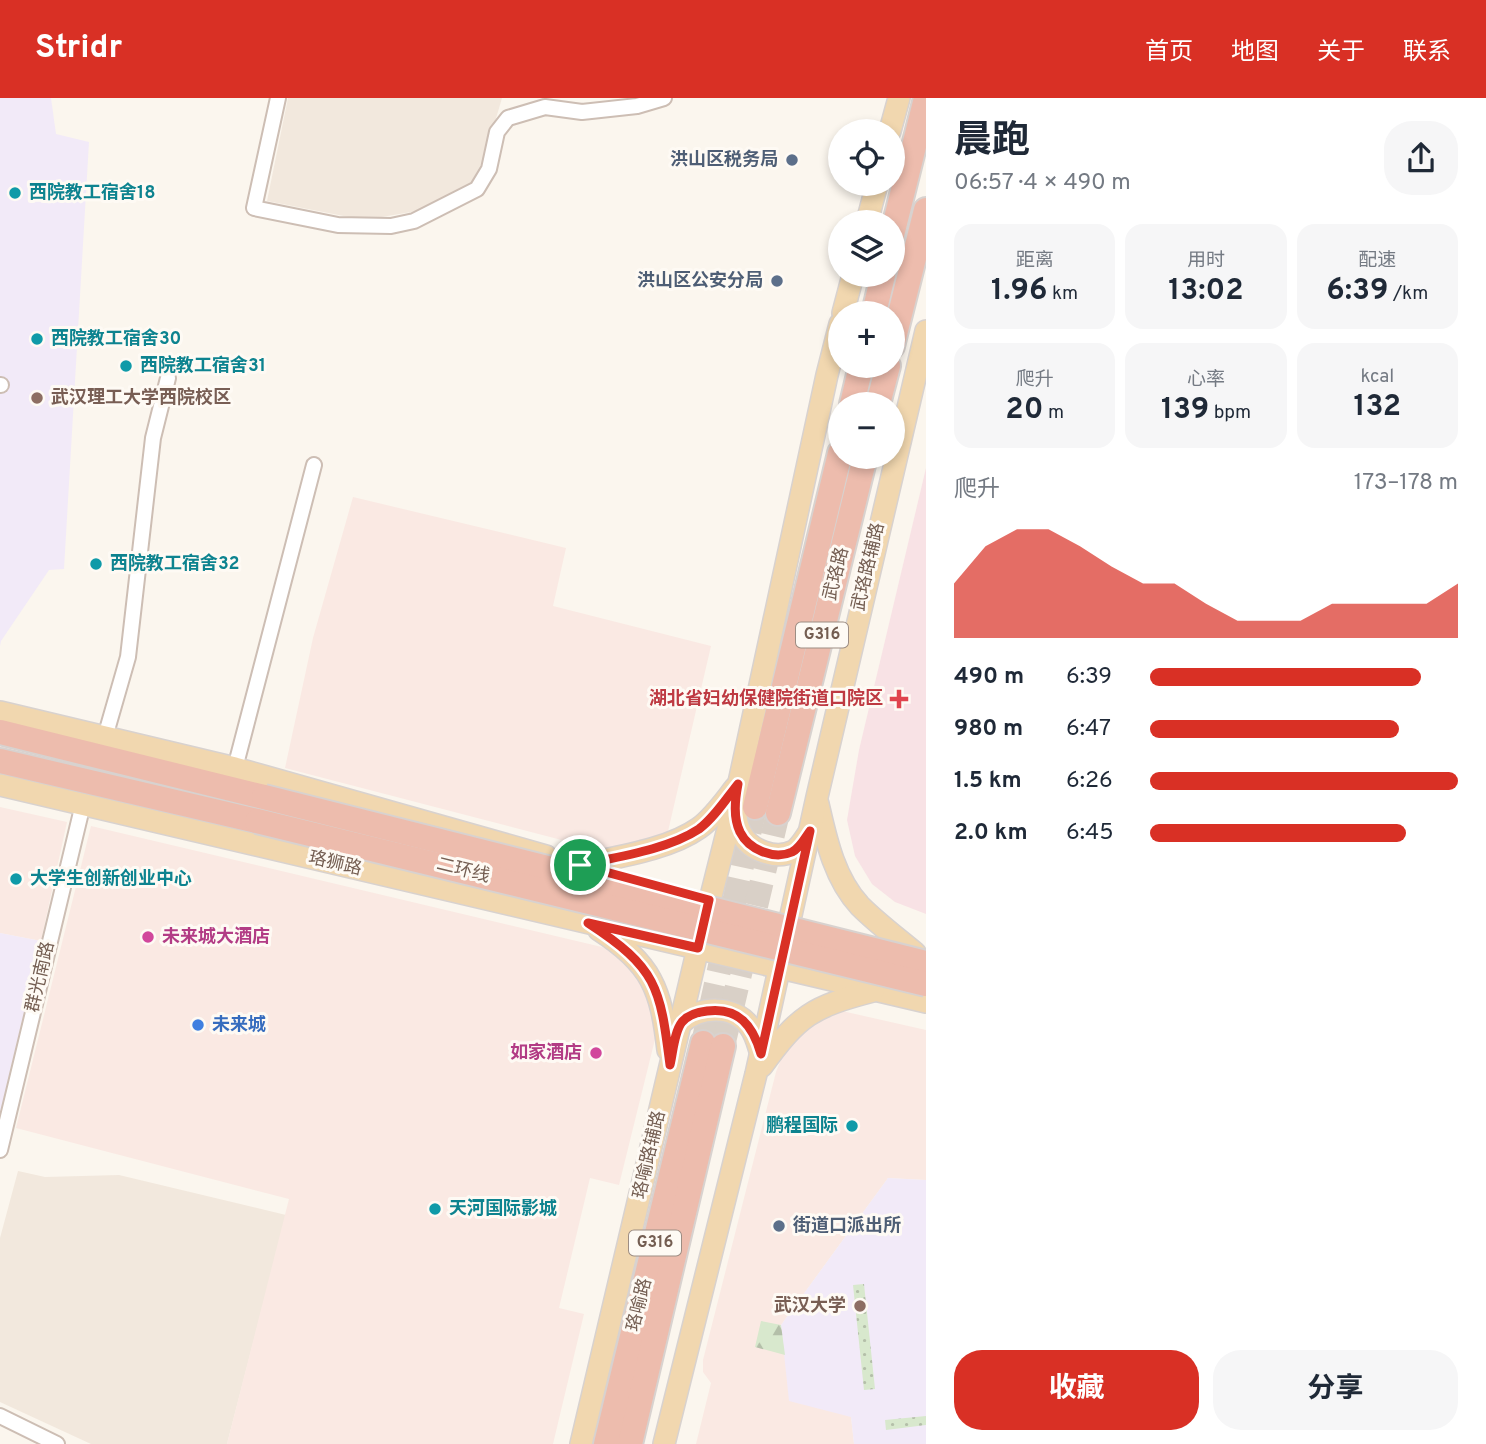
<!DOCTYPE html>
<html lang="zh">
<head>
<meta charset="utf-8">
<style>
  body { margin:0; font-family:Overpass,"Noto Sans SC",sans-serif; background:#f6f6f7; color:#1f2937; height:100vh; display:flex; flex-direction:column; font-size:26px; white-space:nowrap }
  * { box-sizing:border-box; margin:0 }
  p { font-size:23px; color:#747a83 }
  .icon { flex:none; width:38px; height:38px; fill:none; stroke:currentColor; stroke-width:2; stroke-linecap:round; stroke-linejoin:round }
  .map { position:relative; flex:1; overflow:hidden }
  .sheet { display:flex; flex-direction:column; background:#fff; width:560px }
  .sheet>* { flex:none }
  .buttons { position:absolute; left:828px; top:21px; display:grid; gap:14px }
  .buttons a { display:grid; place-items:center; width:77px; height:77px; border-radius:50%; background:#fff; box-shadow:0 4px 10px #0003; font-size:35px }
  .pin { position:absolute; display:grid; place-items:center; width:60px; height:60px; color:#fff; margin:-30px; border:4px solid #fff; border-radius:50%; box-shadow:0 2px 7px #0007 }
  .round { display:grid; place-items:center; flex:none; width:74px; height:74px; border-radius:28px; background:#f6f6f7 }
  .summary { display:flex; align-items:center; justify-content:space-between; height:119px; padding:0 28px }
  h1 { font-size:38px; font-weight:700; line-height:52px }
  .stats { display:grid; grid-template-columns:repeat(3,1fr); gap:10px; height:119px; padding:7px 28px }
  .stats div { display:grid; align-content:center; border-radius:18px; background:#f6f6f7; text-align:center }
  .stats b { font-size:30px; font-weight:700 }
  .stats small { font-size:19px; font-weight:400 }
  .stats p { font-size:19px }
  .chart { height:196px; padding:14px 28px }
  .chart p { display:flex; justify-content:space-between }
  .chart svg { width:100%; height:126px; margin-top:7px; fill:#d93025; opacity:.7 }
  .action { display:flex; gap:14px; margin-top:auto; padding:14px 28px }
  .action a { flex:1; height:80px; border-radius:28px; background:#d93025; color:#fff; font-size:28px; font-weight:700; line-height:80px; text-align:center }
  .action a+a { background:#f6f6f7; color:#1f2937 }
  ul { padding:0 28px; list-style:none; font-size:23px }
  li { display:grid; grid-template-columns:112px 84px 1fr; align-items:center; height:52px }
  li i { height:18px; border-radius:9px; background:#d93025 }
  header { display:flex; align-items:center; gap:42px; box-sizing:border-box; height:98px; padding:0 35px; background:#d93025; color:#fff }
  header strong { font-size:33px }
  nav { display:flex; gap:38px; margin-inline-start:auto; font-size:24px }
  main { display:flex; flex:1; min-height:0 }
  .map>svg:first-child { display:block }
  .residential { fill:#f2e8dd }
  .commercial { fill:#fae9e3 }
  .education { fill:#f2eaf8 }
  .medical { fill:#f8e2e5 }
  .grass { fill:url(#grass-dots) }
  .forest { fill:url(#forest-firs) }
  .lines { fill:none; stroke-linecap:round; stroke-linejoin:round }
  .highway-tunnel { stroke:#d9d0c7; stroke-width:24; stroke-dasharray:24 12; stroke-linecap:butt }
  .street-casing { stroke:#cdbeb4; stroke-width:18 }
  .primary-casing { stroke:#d8d2cf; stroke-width:24 }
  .highway-casing { stroke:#d8d2cf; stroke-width:28 }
  .street { stroke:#fff; stroke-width:14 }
  .primary { stroke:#f1d7af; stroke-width:21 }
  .highway { stroke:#edbcad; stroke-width:24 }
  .highway-bridge-casing { stroke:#d8d2cf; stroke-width:28; stroke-linecap:butt }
  .highway-bridge { stroke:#edbcad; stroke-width:24 }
  .route-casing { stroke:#fff; stroke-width:14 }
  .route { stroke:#d93025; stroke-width:9 }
  .service-dot { fill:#5c6f8a; stroke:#fefaf4; stroke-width:2.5 }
  .culture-dot { fill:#0f9aa8; stroke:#fefaf4; stroke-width:2.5 }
  .education-dot { fill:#8d6e63; stroke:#fefaf4; stroke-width:2.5 }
  .health-dot { fill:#e0444e; stroke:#fefaf4; stroke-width:2.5 }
  .hotel-dot { fill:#d1479c; stroke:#fefaf4; stroke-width:2.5 }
  .shop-dot { fill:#3f7fe0; stroke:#fefaf4; stroke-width:2.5 }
  .labels { text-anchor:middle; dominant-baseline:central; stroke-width:6; stroke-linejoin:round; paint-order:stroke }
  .shield { fill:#fefaf4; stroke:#9d8d83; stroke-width:2 }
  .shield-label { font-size:16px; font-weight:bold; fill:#745e52 }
  .service-label { font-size:18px; font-weight:bold; fill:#4e5e75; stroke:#fefaf4; text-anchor:end }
  .culture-label { font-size:18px; font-weight:bold; fill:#0d838f; stroke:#fefaf4; text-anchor:start }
  .education-label { font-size:18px; font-weight:bold; fill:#785e54; stroke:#fefaf4; text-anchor:start }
  .street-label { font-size:18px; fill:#745e52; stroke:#fefaf4 }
  .health-label { font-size:18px; font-weight:bold; fill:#be3a42; stroke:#fefaf4; text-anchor:end }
  .hotel-label { font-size:18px; font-weight:bold; fill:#b23c85; stroke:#fefaf4; text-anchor:start }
  .shop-label { font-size:18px; font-weight:bold; fill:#366cbe; stroke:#fefaf4; text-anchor:start }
</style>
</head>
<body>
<header>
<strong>Stridr</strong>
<nav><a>首页</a><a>地图</a><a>关于</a><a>联系</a></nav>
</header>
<main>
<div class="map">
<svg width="926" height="1346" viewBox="0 0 926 1346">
  <defs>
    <pattern id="grass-dots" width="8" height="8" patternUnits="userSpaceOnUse" patternTransform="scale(1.75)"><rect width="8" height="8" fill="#d8e8cd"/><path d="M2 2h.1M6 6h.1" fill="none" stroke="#b4bfa9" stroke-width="1.8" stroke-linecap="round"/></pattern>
    <pattern id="forest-firs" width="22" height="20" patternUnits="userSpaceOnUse" patternTransform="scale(1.75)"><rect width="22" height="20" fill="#d8e8cd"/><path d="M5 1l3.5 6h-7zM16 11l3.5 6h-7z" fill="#b4bfa9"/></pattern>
  </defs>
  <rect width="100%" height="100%" fill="#fbf6ee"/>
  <!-- residential -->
  <g class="residential">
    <polygon points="288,0 502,0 484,61 466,93 417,113 364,122 267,103"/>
    <polygon points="18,1073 45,1079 119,1077 286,1117 227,1346 91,1346 0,1304 0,1140"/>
  </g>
  <!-- commercial -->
  <g class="commercial">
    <polygon points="353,399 566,450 553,508 711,548 663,755 640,765 600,752 285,670 313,540"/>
    <polygon points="0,709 67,724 41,843 0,835"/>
    <polygon points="91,728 623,854 661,917 619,1087 590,1080 559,1210 584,1216 553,1346 227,1346 289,1101 16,1030"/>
    <polygon points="842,913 926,932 926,1082 888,1080 781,1227 785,1257 851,1319 854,1346 696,1346 711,1285 703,1274 703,1262 776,974 784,954 795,936 827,916"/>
  </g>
  <!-- education -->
  <g class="education">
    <polygon points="0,0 51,0 56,36 89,44 64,471 49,472 1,543 0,548"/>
    <polygon points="0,835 41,843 0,1015"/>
    <polygon points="888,1080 926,1082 926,1346 854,1346 851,1319 789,1303 781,1227"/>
  </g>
  <!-- medical -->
  <polygon class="medical" points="926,370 926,816 895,804 872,786 855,758 847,722 859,652"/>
  <!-- grass -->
  <g class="grass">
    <polygon points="864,1186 875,1291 864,1292 853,1187"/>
    <polygon points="926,1318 926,1327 886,1332 885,1322"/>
  </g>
  <!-- forest -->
  <polygon class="forest" points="761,1223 781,1227 785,1257 755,1249"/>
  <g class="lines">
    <!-- highway-tunnel -->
    <g class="highway-tunnel">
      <polyline points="703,945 755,709"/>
      <polyline points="723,948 778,715"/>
    </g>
    <defs>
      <g id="street">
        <polyline points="278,0 254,110 338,127 391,128 414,123 477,91 489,71 497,34 508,20 545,9 582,14 637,8 664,0"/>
        <polyline points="0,287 1,287"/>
        <polyline points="105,639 128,559 153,340 168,280"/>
        <polyline points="235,670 314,367"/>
        <polyline points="0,1052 83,706"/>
        <polyline points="0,1318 57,1346"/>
      </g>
      <g id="primary">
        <polyline points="890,33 899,0"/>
        <polyline points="867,124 877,86"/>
        <polyline points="843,215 853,177"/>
        <polyline points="0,614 235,670 546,758"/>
        <polyline points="0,687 926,904"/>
        <path d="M818,706C826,741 834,780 860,808C877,825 897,840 915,855"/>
        <path d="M735,708C736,718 736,727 741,735C750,753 776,762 794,753C800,749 804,742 808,736"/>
        <path d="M580,767C616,759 668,752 699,730C713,720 724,704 735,690"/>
        <path d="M599,832C652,866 661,891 668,952"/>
        <path d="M680,926C699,908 734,906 750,929C756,937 758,947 761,956"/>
        <path d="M762,968C799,917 812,909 873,893"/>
        <polyline points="581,1346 698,850 735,703 827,277 840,226"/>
        <polyline points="664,1346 756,976 817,699 926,233"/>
      </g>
      <g id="highway">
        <polyline points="892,137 926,0"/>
        <polyline points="874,215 883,177"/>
        <polyline points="892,248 926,112"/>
        <polyline points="852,306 861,268"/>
        <polyline points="878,306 888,268"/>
        <polyline points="0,634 264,699"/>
        <polyline points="0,663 257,723"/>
        <polyline points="755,709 840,355"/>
        <polyline points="778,715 865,359"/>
        <polyline points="606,1346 703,945"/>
        <polyline points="630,1346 723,948"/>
      </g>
    </defs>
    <!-- street casing -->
    <use href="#street" class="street-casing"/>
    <!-- primary casing -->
    <use href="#primary" class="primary-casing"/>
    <!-- highway casing -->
    <use href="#highway" class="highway-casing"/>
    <!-- street -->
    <use href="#street" class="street"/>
    <!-- primary -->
    <use href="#primary" class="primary"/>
    <!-- highway -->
    <use href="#highway" class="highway"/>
    <defs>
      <g id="highway-bridge">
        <polyline points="264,699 926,865"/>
        <polyline points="257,723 926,886"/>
      </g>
    </defs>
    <!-- highway-bridge casing -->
    <use href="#highway-bridge" class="highway-bridge-casing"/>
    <!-- highway-bridge -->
    <use href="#highway-bridge" class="highway-bridge"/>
  </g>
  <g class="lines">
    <defs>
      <path id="route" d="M738,686C735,702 733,719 740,734C749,752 774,762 792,754C800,750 805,740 810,733L761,956C753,928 739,909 707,913C698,914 688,917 682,924C674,934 673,955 670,967C660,888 657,870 588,825L698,850L709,802L580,767C616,759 667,752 699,731C714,720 726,701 738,686Z"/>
    </defs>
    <!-- route casing -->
    <use href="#route" class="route-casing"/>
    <!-- route -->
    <use href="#route" class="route"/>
  </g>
  <!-- markers -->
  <g class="service-dot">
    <circle cx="792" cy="62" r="7"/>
    <circle cx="777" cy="183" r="7"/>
    <circle cx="779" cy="1128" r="7"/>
  </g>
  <g class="culture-dot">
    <circle cx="15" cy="95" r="7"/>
    <circle cx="37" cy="241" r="7"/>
    <circle cx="126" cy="268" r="7"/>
    <circle cx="96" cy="466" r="7"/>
    <circle cx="16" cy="781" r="7"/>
    <circle cx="852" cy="1028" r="7"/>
    <circle cx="435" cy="1111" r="7"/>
  </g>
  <g class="education-dot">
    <circle cx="37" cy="300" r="7"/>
    <circle cx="860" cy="1208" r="7"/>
  </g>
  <path class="health-dot" d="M895.5 590.5h7v7h7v7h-7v7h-7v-7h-7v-7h7z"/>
  <g class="hotel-dot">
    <circle cx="148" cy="839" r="7"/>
    <circle cx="596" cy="955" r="7"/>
  </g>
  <circle class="shop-dot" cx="198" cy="927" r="7"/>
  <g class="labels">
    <!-- shield labels -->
    <g class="shield">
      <rect x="796" y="524.5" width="52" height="25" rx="5"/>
      <rect x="629" y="1132.5" width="52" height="25" rx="5"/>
    </g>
    <g class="shield-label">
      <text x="822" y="537">G316</text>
      <text x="655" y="1145">G316</text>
    </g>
    <!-- service labels -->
    <g class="service-label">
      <text x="778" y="62">洪山区税务局</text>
      <text x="763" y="183">洪山区公安分局</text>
      <text x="793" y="1128" text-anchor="start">街道口派出所</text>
    </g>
    <!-- culture labels -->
    <g class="culture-label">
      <text x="29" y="95">西院教工宿舍18</text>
      <text x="51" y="241">西院教工宿舍30</text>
      <text x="140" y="268">西院教工宿舍31</text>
      <text x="110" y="466">西院教工宿舍32</text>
      <text x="30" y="781">大学生创新创业中心</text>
      <text x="838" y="1028" text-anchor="end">鹏程国际</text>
      <text x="449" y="1111">天河国际影城</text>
    </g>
    <!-- education labels -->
    <g class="education-label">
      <text x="51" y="300">武汉理工大学西院校区</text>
      <text x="846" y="1208" text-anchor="end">武汉大学</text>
    </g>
    <!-- street labels -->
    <g class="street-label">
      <text transform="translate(869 469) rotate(-77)">武珞路辅路</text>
      <text transform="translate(837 476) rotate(-76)">武珞路</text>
      <text transform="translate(335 766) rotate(13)">珞狮路</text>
      <text transform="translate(463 773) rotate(14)">二环线</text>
      <text transform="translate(41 879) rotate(-77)">群光南路</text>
      <text transform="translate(650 1057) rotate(-77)">珞喻路辅路</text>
      <text transform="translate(640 1207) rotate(-76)">珞喻路</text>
    </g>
    <!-- health labels -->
    <g class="health-label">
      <text x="883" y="601">湖北省妇幼保健院街道口院区</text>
    </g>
    <!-- hotel labels -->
    <g class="hotel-label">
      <text x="162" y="839">未来城大酒店</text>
      <text x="582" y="955" text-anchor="end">如家酒店</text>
    </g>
    <!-- shop labels -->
    <g class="shop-label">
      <text x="212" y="927">未来城</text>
    </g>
  </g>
</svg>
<div class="buttons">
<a><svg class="icon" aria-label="locate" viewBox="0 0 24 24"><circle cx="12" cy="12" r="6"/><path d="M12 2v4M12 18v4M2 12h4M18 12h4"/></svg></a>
<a><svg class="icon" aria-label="layers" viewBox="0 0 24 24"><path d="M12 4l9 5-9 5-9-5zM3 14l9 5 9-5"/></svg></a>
<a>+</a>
<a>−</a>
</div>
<div class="pin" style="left:580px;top:767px;background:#1e9e55"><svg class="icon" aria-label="arrive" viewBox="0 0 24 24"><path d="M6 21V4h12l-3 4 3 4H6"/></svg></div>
</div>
<section class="sheet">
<div class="summary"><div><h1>晨跑</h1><p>06:57 · 4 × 490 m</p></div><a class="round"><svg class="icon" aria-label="share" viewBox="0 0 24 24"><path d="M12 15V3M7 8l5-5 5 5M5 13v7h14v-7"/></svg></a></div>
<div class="stats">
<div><p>距离</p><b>1.96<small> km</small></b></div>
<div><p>用时</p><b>13:02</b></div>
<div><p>配速</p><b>6:39<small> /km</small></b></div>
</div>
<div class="stats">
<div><p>爬升</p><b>20<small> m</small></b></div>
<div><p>心率</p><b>139<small> bpm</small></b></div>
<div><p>kcal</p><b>132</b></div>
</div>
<div class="chart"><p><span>爬升</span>173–178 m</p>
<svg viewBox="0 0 160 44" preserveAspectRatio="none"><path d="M0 44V25L10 12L20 6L30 6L40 12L50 19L60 25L70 25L80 32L90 38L100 38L110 38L120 32L130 32L140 32L150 32L160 25V44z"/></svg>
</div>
<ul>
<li><b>490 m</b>6:39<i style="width:88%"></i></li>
<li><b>980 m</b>6:47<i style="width:81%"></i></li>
<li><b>1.5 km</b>6:26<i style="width:100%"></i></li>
<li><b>2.0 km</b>6:45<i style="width:83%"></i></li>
</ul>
<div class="action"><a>收藏</a><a>分享</a></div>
</section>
</main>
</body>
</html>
